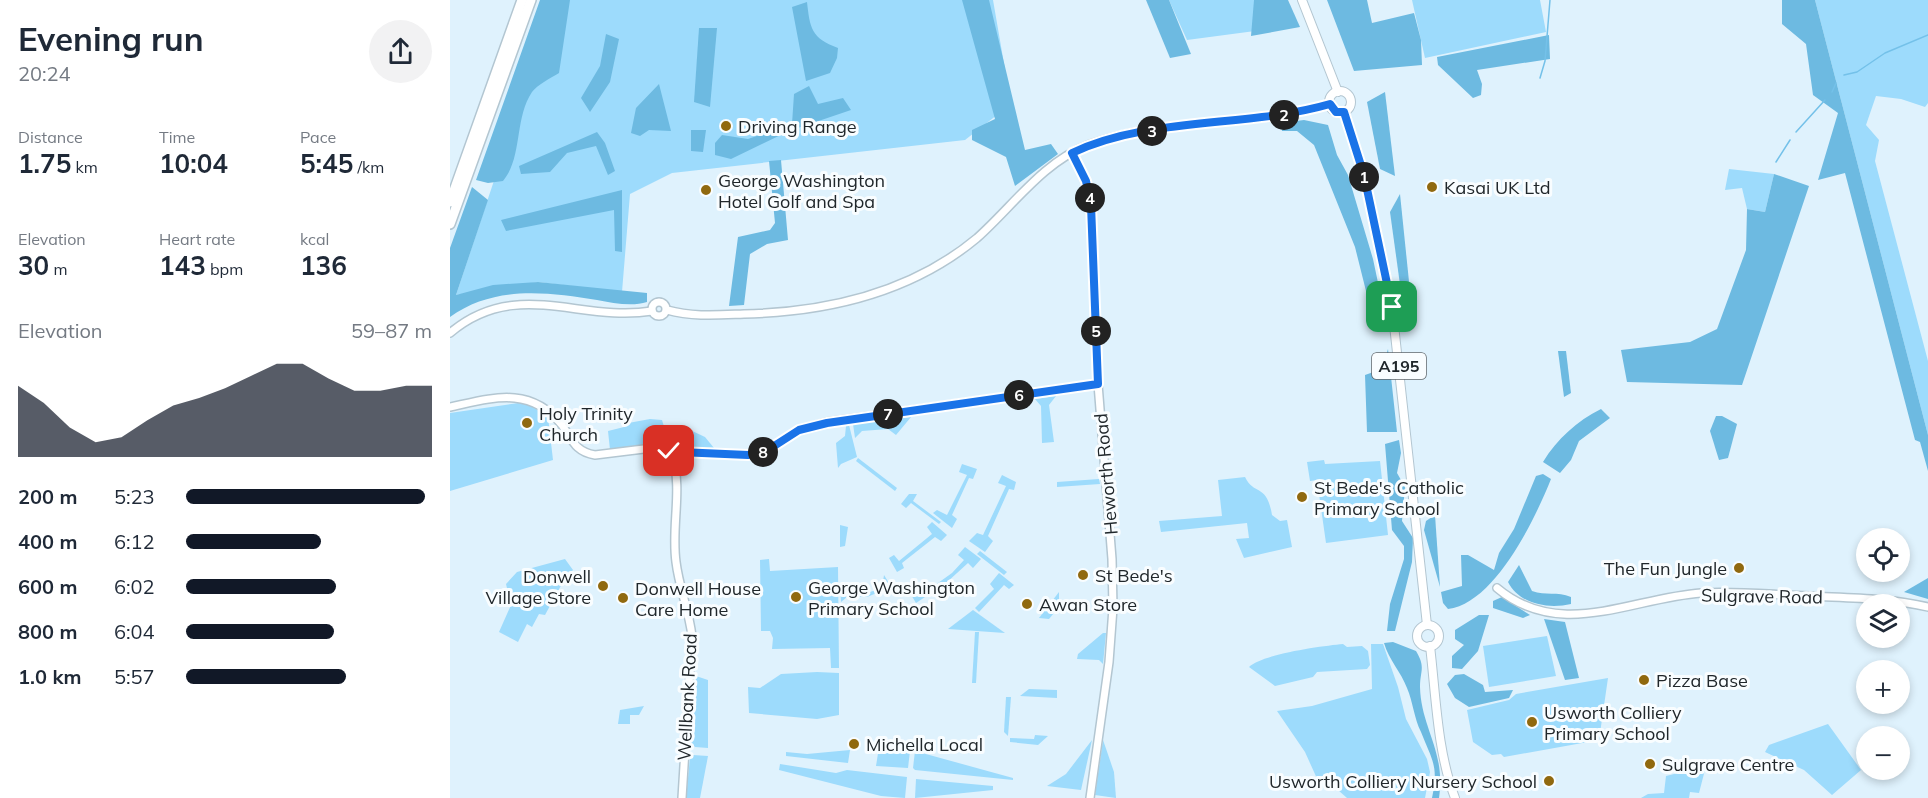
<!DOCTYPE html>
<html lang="en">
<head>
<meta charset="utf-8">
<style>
  body { margin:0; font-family:Mulish,sans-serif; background:#f2f2f3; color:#1f2937; height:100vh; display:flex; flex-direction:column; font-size:22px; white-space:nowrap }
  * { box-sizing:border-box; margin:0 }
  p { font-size:20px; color:#747a83 }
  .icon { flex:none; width:33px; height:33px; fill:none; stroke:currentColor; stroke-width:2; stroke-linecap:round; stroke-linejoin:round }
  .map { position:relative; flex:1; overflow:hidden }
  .drawer { display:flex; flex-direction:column; background:#fff; width:450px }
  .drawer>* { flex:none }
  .tools { position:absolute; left:1406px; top:528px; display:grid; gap:12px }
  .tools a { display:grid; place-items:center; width:54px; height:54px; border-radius:50%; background:#fff; box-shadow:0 3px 9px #0003; font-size:30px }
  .pin { position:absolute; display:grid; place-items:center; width:51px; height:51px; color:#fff; margin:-26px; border-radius:12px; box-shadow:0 3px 9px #0006 }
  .km { position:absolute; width:30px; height:30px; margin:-15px; border-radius:50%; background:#222; color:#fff; font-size:16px; line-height:30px; text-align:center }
  .round { display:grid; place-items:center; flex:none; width:63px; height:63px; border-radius:32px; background:#f2f2f3 }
  .head { display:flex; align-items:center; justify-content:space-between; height:102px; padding:0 18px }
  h1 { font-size:33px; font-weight:700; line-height:45px }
  .stats { display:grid; grid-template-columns:repeat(3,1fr); gap:9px; height:102px; padding:6px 18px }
  .stats div { display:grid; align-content:center }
  .stats b { font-size:26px; font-weight:700 }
  .stats small { font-size:16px; font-weight:400 }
  .stats p { font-size:16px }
  .chart { height:168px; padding:12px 18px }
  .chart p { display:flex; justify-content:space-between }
  .chart svg { width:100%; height:108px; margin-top:6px; fill:#111827; opacity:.7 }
  ul { padding:0 18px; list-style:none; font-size:20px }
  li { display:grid; grid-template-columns:96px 72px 1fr; align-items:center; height:45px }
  li i { height:15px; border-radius:8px; background:#111827 }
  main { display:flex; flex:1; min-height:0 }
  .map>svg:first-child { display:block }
  .green { fill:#9ddbfc }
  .forest { fill:#6dbae1 }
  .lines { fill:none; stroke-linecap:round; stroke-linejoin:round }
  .stream { stroke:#74c1e9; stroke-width:1.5 }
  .secondary-casing { stroke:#b3c6d1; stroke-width:10 }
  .primary-casing { stroke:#b3c6d1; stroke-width:10 }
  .highway-casing { stroke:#b3c6d1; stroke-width:12 }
  .secondary { stroke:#fff; stroke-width:7 }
  .primary { stroke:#fff; stroke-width:8 }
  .highway { stroke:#fff; stroke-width:9 }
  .route-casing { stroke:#fff; stroke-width:12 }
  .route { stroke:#1a73e8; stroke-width:8 }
  .poi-dot { fill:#90690f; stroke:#f9fdff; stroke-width:2 }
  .labels { text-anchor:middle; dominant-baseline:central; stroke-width:6; stroke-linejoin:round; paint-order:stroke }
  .shield { fill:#f9fdff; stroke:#61676b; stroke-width:1.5 }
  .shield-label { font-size:16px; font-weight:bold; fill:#20272b }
  .poi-label { font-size:18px; fill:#20272b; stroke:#f9fdff; text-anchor:start }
  .street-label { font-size:18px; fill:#20272b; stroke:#f9fdff }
</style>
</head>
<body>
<main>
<section class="drawer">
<div class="head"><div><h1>Evening run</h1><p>20:24</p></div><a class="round"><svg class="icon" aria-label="share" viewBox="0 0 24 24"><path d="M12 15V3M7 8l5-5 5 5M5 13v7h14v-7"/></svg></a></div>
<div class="stats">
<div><p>Distance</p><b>1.75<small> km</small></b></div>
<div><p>Time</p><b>10:04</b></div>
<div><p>Pace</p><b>5:45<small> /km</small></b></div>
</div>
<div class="stats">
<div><p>Elevation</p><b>30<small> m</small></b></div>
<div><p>Heart rate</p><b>143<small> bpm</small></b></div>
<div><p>kcal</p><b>136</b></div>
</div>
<div class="chart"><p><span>Elevation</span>59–87 m</p>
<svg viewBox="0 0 160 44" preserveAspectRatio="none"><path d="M0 44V15L10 22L20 32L30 38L40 36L50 29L60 23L70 20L80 16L90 11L100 6L110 6L120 12L130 17L140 17L150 15L160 15V44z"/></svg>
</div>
<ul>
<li><b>200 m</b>5:23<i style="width:97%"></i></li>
<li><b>400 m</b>6:12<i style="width:55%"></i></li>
<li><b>600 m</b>6:02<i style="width:61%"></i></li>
<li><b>800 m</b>6:04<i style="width:60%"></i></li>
<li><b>1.0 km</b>5:57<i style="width:65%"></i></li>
</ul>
</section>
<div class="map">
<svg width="1478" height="798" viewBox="0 0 1478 798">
  <rect width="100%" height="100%" fill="#dff2fd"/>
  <!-- green -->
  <g class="green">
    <polygon points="104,0 543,0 561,104 515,140 222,173 180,194 172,292 88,282 6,295"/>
    <polygon points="719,0 816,0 828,28 737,40"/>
    <polygon points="962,0 1090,0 1096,32 975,58"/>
    <polygon points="1365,0 1478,0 1478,103 1475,107 1451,99 1426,96 1416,125 1429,140 1425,161 1478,361 1478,435"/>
    <polygon points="1279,169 1324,174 1315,212 1297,209 1292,188 1275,190"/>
    <polygon points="606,396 599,405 604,442 592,443 591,406 585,399"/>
    <polygon points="75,402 98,417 103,460 0,491 0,413"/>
    <polygon points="461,417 446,435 438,429 412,431 405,438 403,424"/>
    <polygon points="200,419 212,420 215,430 202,443 160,450 158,431 174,427 173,424"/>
    <polygon points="399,425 407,457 391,464 388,468 386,443 395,436 396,426"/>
    <polygon points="238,429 255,437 264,448 221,447 209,444 226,432"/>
    <polygon points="408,458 447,488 445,491 406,461"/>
    <polygon points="874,460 875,464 930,461 938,535 876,543 867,480 860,481 857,462"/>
    <polygon points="512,464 527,469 523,479 519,478 502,515 507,519 502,528 483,513 487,510 497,515 517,475 509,472"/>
    <polygon points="552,475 566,482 564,490 559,489 538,536 543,541 535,552 519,541 527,533 533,535 556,486 548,483"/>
    <path d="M795,477C804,496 817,483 822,515L830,521L837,520L842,547L794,558L786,539L799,538L797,523L711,532L709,521L772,516L768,480Z"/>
    <polygon points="649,479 650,484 607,487 607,482"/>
    <polygon points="459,494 467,494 463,501 491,522 489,524 461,503 456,508 451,504"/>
    <polygon points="482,522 497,535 491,541 485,537 452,563 454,568 447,572 439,558 444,555 449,561 482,534 477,527"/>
    <polygon points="390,525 398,527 395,546 390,547"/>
    <polygon points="515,547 531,559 523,568 518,563 496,583 466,603 460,593 469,587 474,593 502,573 514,560 508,555"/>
    <polygon points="530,551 557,572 554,575 527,554"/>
    <polygon points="115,559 123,570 114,580 95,615 89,614 82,627 77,624 68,642 49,632 61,605 56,584 67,572"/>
    <polygon points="319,559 320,571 388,567 389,668 381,668 380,648 322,649 323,638 320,631 311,631 310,560"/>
    <polygon points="549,573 564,585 559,589 554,585 529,612 525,608 544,589 540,584"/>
    <polygon points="434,575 445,593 434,590 417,597 397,597 391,602 390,583 398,593 411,595 432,588"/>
    <polygon points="609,592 609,607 599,619 589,618"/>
    <polygon points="523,610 555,633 498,629"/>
    <polygon points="525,632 529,632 526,683 522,683"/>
    <polygon points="653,633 656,633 653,664 649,660 627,659 628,654"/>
    <polygon points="1097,636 1106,676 1039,687 1033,646"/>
    <path d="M893,644L897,647L912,646L918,651L920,665L917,669L867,672L863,677L825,686L799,667C812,654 872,646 893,644Z"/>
    <polygon points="921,644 933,644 948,687 956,719 977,759 980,772 975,798 897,798 879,782 869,783 855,752 827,711 862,706 922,689"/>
    <polygon points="367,672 389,673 389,715 367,719 299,713 298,687 310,688 331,674"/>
    <polygon points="246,676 258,680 258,748 245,747 241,742"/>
    <polygon points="1158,678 1149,740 1054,757 1051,754 1042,755 1023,742 1017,710 1059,700 1066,694"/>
    <polygon points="579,689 607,690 607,698 570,696"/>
    <polygon points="556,697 561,697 558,736 554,732"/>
    <polygon points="194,706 189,715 180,715 180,724 168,724 170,710"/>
    <polygon points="1378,724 1411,770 1382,795 1354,770 1315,752 1319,745"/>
    <polygon points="585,735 598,736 588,745 560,742 560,738 584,739"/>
    <polygon points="642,740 631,790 597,786 616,774"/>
    <polygon points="653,740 664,772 666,798 645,795"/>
    <polygon points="429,747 460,751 458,768 426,766"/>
    <polygon points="400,750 398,763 336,756 336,752 357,754"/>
    <polygon points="465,751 563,778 563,780 465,770 463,768"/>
    <polygon points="243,755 258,756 250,798 236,798 240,758"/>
    <polygon points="330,764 386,773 397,770 457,777 455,798 431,796 329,770"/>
    <polygon points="1256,766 1249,793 1240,792 1239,798 1191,798 1198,794 1214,793 1216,776"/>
    <polygon points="466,779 543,786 543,790 465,798"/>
  </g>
  <!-- forest -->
  <g class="forest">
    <path d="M90,0H120L109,73C101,78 87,85 82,92C64,119 73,157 53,181L38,183L26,180Z"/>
    <polygon points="512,0 539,0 575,150 601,144 608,154 565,186 556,157 522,140 522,130 545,119"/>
    <polygon points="696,0 719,0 741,54 720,58"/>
    <polygon points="804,0 838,0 850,27 801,36"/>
    <polygon points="877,0 917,0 922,23 964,13 971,40 972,65 904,71"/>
    <polygon points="1332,0 1365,0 1478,435 1478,471 1470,442 1465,440 1395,173 1368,180 1388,113 1363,95 1356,44 1332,24"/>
    <path d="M357,2C360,28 361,38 388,48L387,58L380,73L356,81L342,7Z"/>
    <polygon points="249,28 267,28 260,107 244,102"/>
    <polygon points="156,34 169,39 160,82 140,112 131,98 150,66"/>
    <polygon points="1099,35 1100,59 1027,70 1032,84 1031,95 1023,98 988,65 987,57"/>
    <polygon points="209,84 221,131 199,130 190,136 181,133 186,108"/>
    <polygon points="359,86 368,104 393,98 401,110 339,131 281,159 265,155 265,143 272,135 298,139 342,124 344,94"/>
    <polygon points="935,92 945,176 930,169 917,102"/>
    <polygon points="854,120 878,125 887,155 898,175 923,259 938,330 926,331 905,247 864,145 847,131 832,131 831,123"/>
    <polygon points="241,130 256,130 253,152 241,151"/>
    <polygon points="147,132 155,143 165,171 158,175 146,146 117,153 100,172 71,174 69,166"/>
    <polygon points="331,160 338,240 317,244 300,254 294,305 279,306 288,237 320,230 325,223 319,161"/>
    <polygon points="1324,174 1359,186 1292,385 1177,382 1171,350 1240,342 1267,329 1296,250 1297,209 1315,212"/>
    <path d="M22,187L38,200L6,295L43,285L88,282L197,293V302C182,307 163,303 147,300C97,292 44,285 0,317V248Z"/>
    <polygon points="172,190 172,252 165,251 164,210 56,231 51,220"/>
    <polygon points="950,194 961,301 952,299 940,212"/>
    <polygon points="938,349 947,432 917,432 915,375 932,369"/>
    <polygon points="1108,351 1116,351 1121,393 1114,397"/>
    <path d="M1151,409L1160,418L1129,441L1121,460L1110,473L1093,462C1107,439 1127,421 1151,409Z"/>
    <polygon points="1266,416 1272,416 1287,424 1278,458 1269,460 1260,431"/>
    <polygon points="949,440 951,453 947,473 955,487 952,521 963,538 962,562 945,631 937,631 940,604 954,559 954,546 942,530 935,444"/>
    <path d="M1093,474L1101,479C1085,519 1045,603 998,609L993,603L991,592L1012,586L1011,555H1018L1044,570L1049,553L1064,529L1086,476Z"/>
    <polygon points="985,515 990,587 974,530 976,521"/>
    <path d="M1069,565L1082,591C1096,596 1107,591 1121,597V604C1099,609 1070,605 1058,582Z"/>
    <polygon points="1478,578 1478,599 1454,592"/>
    <polygon points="1052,597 1080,615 1073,618 1043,608 1043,601"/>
    <polygon points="1029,615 1039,615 1028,651 1012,669 1002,668 1002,656 1014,645 1005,639 1005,630"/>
    <polygon points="1094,619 1115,622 1129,678 1115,680"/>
    <path d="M943,642L966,651C976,668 970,670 970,687C971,728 996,751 989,798H982C989,766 982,760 971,732C964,718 963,702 957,688C951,672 939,660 934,643Z"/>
    <polygon points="1014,674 1033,685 1035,692 1063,690 1059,698 1019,707 1005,698 997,684 1005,675"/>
  </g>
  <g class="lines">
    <!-- stream -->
    <g class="stream">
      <polyline points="1394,75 1407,72 1435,53 1478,35"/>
      <polyline points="1090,78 1095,61 1100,0"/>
      <polyline points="1382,92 1386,83"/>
      <polyline points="1346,132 1375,100"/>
      <polyline points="1326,162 1340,140"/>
    </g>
    <defs>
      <g id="secondary">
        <polyline points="622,153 636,181 641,205 648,384 662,559 663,608 659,662 640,798"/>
        <circle cx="209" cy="309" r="7"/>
        <path d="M217,310C243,317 267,315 294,314C377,312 461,293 527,238C562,207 593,162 638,145C715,117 801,127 880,104"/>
        <path d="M0,333C66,277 130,323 202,311"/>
        <path d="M0,407C42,398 80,385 112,425C122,439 125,452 145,455L210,447L222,454"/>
        <polyline points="222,454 229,451 298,455 321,448 349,430 377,422 648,384"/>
        <path d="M222,454C233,490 221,526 226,562C229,587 239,611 242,636L232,798"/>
        <path d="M1047,588C1110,641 1181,598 1251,593C1287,591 1324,595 1360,596C1399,598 1440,598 1478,607"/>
      </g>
      <g id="primary">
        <polyline points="852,0 888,92"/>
        <circle cx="890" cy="102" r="11"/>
        <polyline points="894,112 914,175 942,307 977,625"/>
        <circle cx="978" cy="636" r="11"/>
        <path d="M980,646C986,696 987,751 1005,798"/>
      </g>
      <g id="highway">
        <polyline points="0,202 72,0"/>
        <polyline points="0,224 81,0"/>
      </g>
    </defs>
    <!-- secondary casing -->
    <use href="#secondary" class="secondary-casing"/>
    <!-- primary casing -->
    <use href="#primary" class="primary-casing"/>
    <!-- highway casing -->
    <use href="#highway" class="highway-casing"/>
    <!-- secondary -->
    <use href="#secondary" class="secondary"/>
    <!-- primary -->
    <use href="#primary" class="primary"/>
    <!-- highway -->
    <use href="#highway" class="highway"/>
  </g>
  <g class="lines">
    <defs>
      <path id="route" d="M219,451L222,454L229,452L298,455L321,448L349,430L377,423L648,384L641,205L636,181L622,153C700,116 797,128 880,104L886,112H894L914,175L942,307"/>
    </defs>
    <!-- route casing -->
    <use href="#route" class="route-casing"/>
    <!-- route -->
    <use href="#route" class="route"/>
  </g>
  <!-- markers -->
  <g class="poi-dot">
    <circle cx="276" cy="126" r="6"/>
    <circle cx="982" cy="187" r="6"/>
    <circle cx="256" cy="190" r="6"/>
    <circle cx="77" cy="423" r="6"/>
    <circle cx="852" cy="497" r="6"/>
    <circle cx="1289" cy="568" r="6"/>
    <circle cx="633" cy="575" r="6"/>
    <circle cx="153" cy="586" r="6"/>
    <circle cx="346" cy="597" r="6"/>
    <circle cx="173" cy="598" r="6"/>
    <circle cx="577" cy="604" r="6"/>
    <circle cx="1194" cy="680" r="6"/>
    <circle cx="1082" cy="722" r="6"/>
    <circle cx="404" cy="744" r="6"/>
    <circle cx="1200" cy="764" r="6"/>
    <circle cx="1099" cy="781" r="6"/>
  </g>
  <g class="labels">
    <!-- shield labels -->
    <rect class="shield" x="922" y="353" width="54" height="26" rx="4.5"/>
    <g class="shield-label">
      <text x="949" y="366">A195</text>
    </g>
    <!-- poi labels -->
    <g class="poi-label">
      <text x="288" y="126">Driving Range</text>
      <text x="268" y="180">George Washington<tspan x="268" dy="21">Hotel Golf and Spa</tspan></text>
      <text x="994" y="187">Kasai UK Ltd</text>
      <text x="89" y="413">Holy Trinity<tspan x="89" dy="21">Church</tspan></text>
      <text x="864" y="487">St Bede's Catholic<tspan x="864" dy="21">Primary School</tspan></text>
      <text x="1277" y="568" text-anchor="end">The Fun Jungle</text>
      <text x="645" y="575">St Bede's</text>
      <text x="141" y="576" text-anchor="end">Donwell<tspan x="141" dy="21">Village Store</tspan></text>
      <text x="358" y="587">George Washington<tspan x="358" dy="21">Primary School</tspan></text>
      <text x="185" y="588">Donwell House<tspan x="185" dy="21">Care Home</tspan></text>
      <text x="589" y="604">Awan Store</text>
      <text x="1206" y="680">Pizza Base</text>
      <text x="1094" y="712">Usworth Colliery<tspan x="1094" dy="21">Primary School</tspan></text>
      <text x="416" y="744">Michella Local</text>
      <text x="1212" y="764">Sulgrave Centre</text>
      <text x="1087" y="781" text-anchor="end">Usworth Colliery Nursery School</text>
    </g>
    <!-- street labels -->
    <g class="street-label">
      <text transform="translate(656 474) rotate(-95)">Heworth Road</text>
      <text transform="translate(1312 596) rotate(1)">Sulgrave Road</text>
      <text transform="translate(237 697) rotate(-87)">Wellbank Road</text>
    </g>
  </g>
</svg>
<div class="tools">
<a><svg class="icon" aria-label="locate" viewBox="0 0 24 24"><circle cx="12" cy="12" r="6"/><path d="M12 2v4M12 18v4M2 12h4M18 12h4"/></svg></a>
<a><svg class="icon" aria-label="layers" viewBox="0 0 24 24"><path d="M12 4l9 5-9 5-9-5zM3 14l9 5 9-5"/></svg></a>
<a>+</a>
<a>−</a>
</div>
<div class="pin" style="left:942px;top:307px;background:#1e9e55"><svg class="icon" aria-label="arrive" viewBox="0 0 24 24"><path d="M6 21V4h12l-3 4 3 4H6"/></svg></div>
<div class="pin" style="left:219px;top:451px;background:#d93025"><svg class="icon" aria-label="check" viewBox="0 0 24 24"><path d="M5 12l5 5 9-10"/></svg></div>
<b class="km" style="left:914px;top:177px">1</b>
<b class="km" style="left:834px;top:115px">2</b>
<b class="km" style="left:702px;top:131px">3</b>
<b class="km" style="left:640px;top:198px">4</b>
<b class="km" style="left:646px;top:331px">5</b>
<b class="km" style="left:569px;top:395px">6</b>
<b class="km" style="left:438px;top:414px">7</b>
<b class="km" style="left:313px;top:452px">8</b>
</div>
</main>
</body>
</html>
